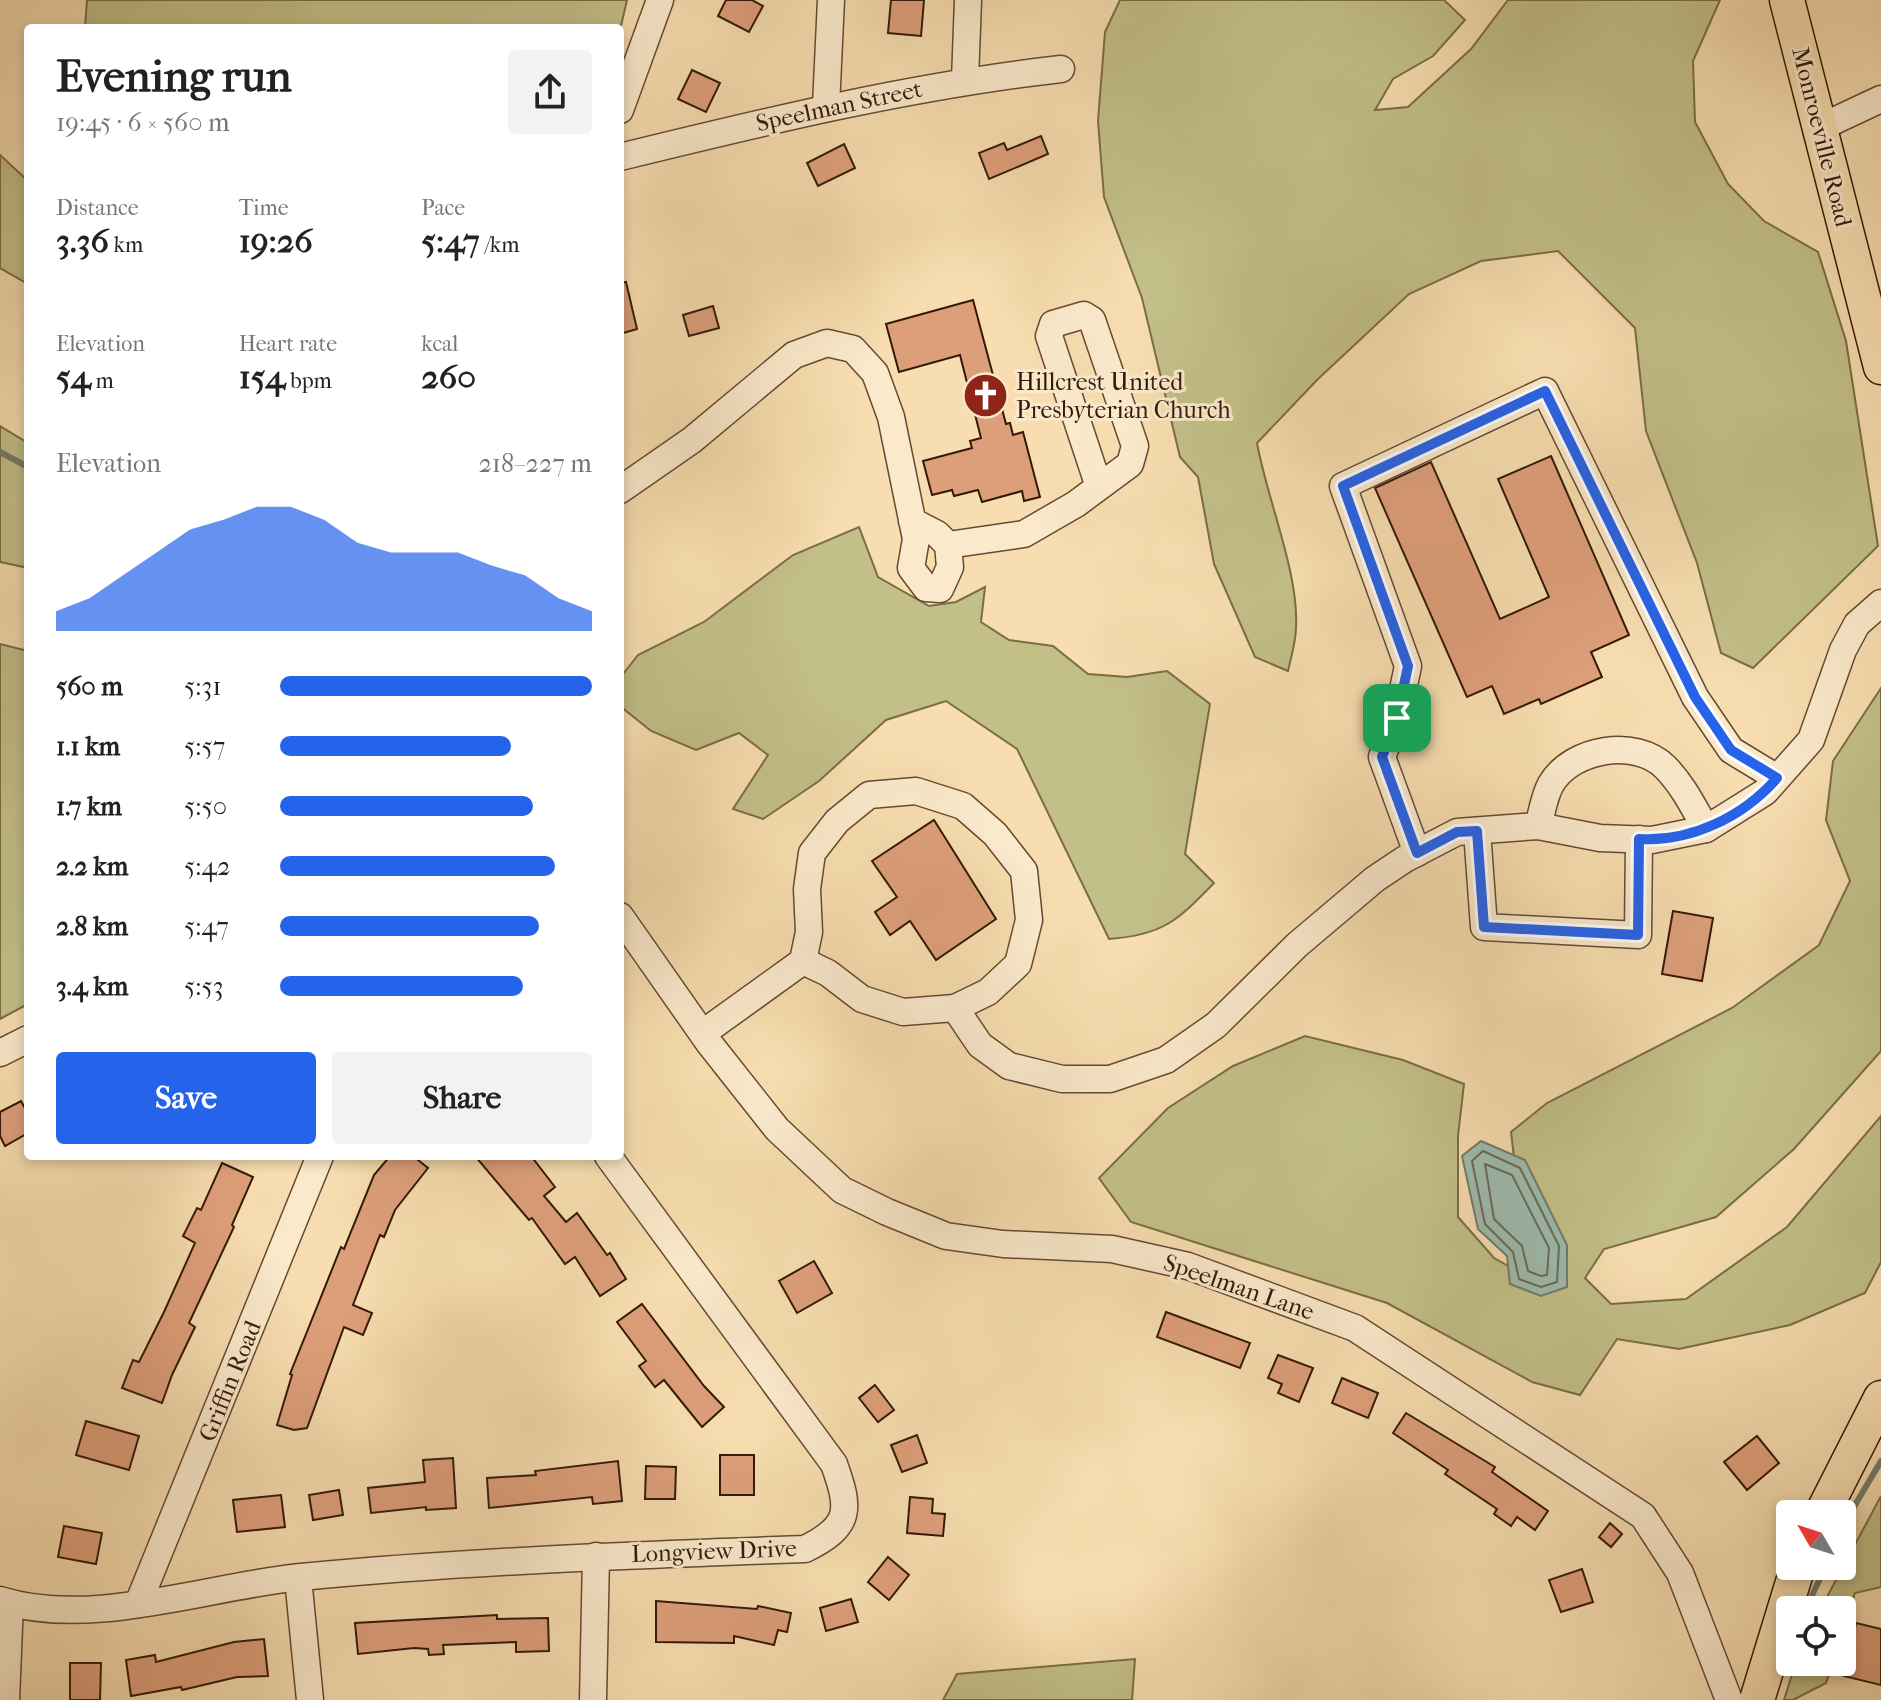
<!DOCTYPE html>
<html lang="en">
<head>
<meta charset="utf-8">
<style>
  body { margin:0; font-family:"IM FELL French Canon",serif; background:#f2f2f2; color:#222; height:100vh; display:flex; flex-direction:column; font-size:30px; white-space:nowrap }
  * { box-sizing:border-box; margin:0 }
  p { font-size:26px; color:#767676 }
  .icon { flex:none; width:44px; height:44px; fill:none; stroke:currentColor; stroke-width:2; stroke-linecap:round; stroke-linejoin:round }
  .map { position:relative; flex:1; overflow:hidden }
  .drawer { position:absolute; left:24px; top:24px; width:600px; height:1136px; display:flex; flex-direction:column; background:#fff; border-radius:8px; box-shadow:0 4px 12px #0003 }
  .drawer>* { flex:none }
  .needle { width:52px; rotate:309deg }
  .buttons { position:absolute; left:1776px; top:1500px; display:grid; gap:16px }
  .buttons a { display:grid; place-items:center; width:80px; height:80px; border-radius:8px; background:#fff; box-shadow:0 4px 12px #0003; font-size:40px }
  .pin { position:absolute; display:grid; place-items:center; width:68px; height:68px; color:#fff; margin:-34px; border-radius:16px; box-shadow:0 4px 12px #0006 }
  .round { display:grid; place-items:center; flex:none; width:84px; height:84px; border-radius:8px; background:#f2f2f2 }
  .summary { display:flex; align-items:center; justify-content:space-between; height:136px; padding:0 32px }
  h1 { font-size:44px; font-weight:800; line-height:60px }
  .figures { display:grid; grid-template-columns:repeat(3,1fr); gap:12px; height:136px; padding:8px 32px }
  .figures div { display:grid; align-content:center }
  .figures b { font-size:34px; font-weight:800 }
  .figures small { font-size:22px; font-weight:400 }
  .figures p { font-size:22px }
  .chart { height:224px; padding:16px 32px }
  .chart p { display:flex; justify-content:space-between }
  .chart svg { width:100%; height:144px; margin-top:8px; fill:#2563eb; opacity:.7 }
  .cta { display:flex; gap:16px; margin-top:auto; padding:16px 32px }
  .cta a { flex:1; height:92px; border-radius:8px; background:#2563eb; color:#fff; font-size:32px; font-weight:800; line-height:92px; text-align:center }
  .cta a+a { background:#f2f2f2; color:#222 }
  ul { padding:0 32px; list-style:none; font-size:26px }
  li { display:grid; grid-template-columns:128px 96px 1fr; align-items:center; height:60px }
  li i { height:20px; border-radius:10px; background:#2563eb }
  .map>svg:first-child { display:block }
  .green { fill:#c2bf87; stroke:#7b6c48; stroke-width:2 }
  .water { fill:#9dbbad; stroke:#737a6c; stroke-width:2 }
  .lines { fill:none; stroke-linecap:round; stroke-linejoin:round }
  .shore { stroke:#686a5c; stroke-width:2 }
  .stream { stroke:#737a6c; stroke-width:6 }
  .building { fill:#dd9f7a; stroke:#34190a; stroke-width:2 }
  .minor-casing { stroke:#654a33; stroke-width:29 }
  .major-casing { stroke:#34190a; stroke-width:37 }
  .minor { stroke:#fae9cb; stroke-width:26 }
  .major { stroke:#f7ddaf; stroke-width:34 }
  .route-casing { stroke:#fff; stroke-width:16 }
  .route { stroke:#2563eb; stroke-width:10 }
  .labels { text-anchor:middle; dominant-baseline:central; stroke-width:6; stroke-linejoin:round; paint-order:stroke }
  .street-label { font-size:24px; fill:#34190a; stroke:#fae9cb }
  .poi-label { font-size:24px; fill:#34190a; stroke:#fae9cb; text-anchor:start }
</style>
</head>
<body>
<div class="map">
<svg width="1881" height="1700" viewBox="0 0 1881 1700">
  <rect width="100%" height="100%" fill="#f7ddaf"/>
  <filter id="stains"><feTurbulence type="fractalNoise" baseFrequency=".0025" numOctaves="4"/><feColorMatrix values="0 0 0 0 .2 0 0 0 0 .09 0 0 0 0 .02 0 0 0 .5 -.17"/></filter>
  <radialGradient id="worn" r=".72"><stop offset=".6" stop-color="#630" stop-opacity="0"/><stop offset="1" stop-color="#630" stop-opacity=".3"/></radialGradient>
  <!-- green -->
  <g class="green">
    <polygon points="87,0 627,0 620,30 85,28"/>
    <path d="M1120,0H1444L1465,20L1433,56L1393,79L1375,110L1408,107L1471,49L1508,0H1720L1693,61L1695,122L1728,184L1764,221L1818,252L1846,341L1878,546L1753,668L1721,653L1697,563L1646,431L1635,328L1558,251L1481,261L1409,294L1318,379L1257,443C1267,499 1299,573 1296,627C1296,642 1291,657 1288,671L1255,657L1214,564L1198,477L1180,457L1142,298L1104,197L1098,121L1105,32Z"/>
    <polygon points="0,155 28,181 28,284 0,268"/>
    <polygon points="0,426 28,443 28,568 0,562"/>
    <path d="M859,527L878,577L929,606L956,602L985,587L981,622L1009,640L1053,646L1088,674L1127,677L1167,671L1210,704L1185,854L1214,883C1177,921 1163,935 1109,939L1017,749L946,701L886,720L819,781L763,819L733,809L768,755L739,733L696,750L651,731L620,706V678L638,655L704,622L793,555Z"/>
    <polygon points="0,644 28,651 28,1004 0,1019"/>
    <polygon points="1881,688 1881,1051 1794,1149 1716,1217 1604,1249 1585,1278 1611,1304 1686,1299 1787,1227 1881,1116 1881,1262 1865,1293 1790,1325 1679,1349 1617,1339 1580,1395 1532,1382 1387,1303 1131,1222 1099,1178 1168,1108 1233,1066 1305,1036 1403,1060 1464,1084 1458,1136 1458,1217 1494,1258 1528,1277 1511,1132 1547,1103 1732,1008 1819,945 1850,881 1826,820 1833,761"/>
    <polygon points="1881,1496 1881,1587 1855,1593 1842,1632 1842,1610 1820,1610"/>
    <polygon points="1135,1659 1132,1700 943,1700 957,1674"/>
    <polygon points="1796,1662 1833,1662 1826,1683 1793,1700 1784,1700"/>
  </g>
  <!-- water -->
  <polygon class="water" points="1481,1141 1525,1160 1567,1245 1567,1287 1541,1296 1510,1284 1507,1256 1478,1229 1462,1156"/>
  <g class="lines">
    <!-- shore -->
    <g class="shore">
      <polygon points="1483,1151 1520,1168 1559,1246 1557,1282 1541,1287 1519,1279 1513,1252 1485,1224 1472,1161"/>
      <polygon points="1485,1164 1512,1175 1549,1248 1547,1275 1541,1276 1528,1271 1522,1246 1494,1219"/>
    </g>
    <!-- stream -->
    <g class="stream">
      <polyline points="0,452 28,467"/>
      <polyline points="1842,1527 1881,1461"/>
      <polyline points="1805,1610 1826,1566"/>
    </g>
  </g>
  <!-- building -->
  <g class="building">
    <polygon points="726,0 752,0 763,6 749,32 718,16"/>
    <polygon points="891,0 924,0 921,36 888,33"/>
    <polygon points="692,70 720,83 706,112 678,99"/>
    <polygon points="1041,136 1048,154 989,179 979,153 1004,143 1007,150"/>
    <polygon points="844,144 855,168 818,186 807,163"/>
    <polygon points="626,282 637,329 620,334 620,283"/>
    <polygon points="973,300 1006,424 1010,423 1013,435 1023,432 1040,497 1024,501 1022,491 982,502 978,490 954,496 952,490 932,495 923,461 972,448 970,441 981,438 960,355 899,372 886,324"/>
    <polygon points="713,306 719,328 689,336 683,315"/>
    <polygon points="1551,456 1629,635 1591,652 1602,677 1541,704 1539,699 1504,714 1492,686 1467,697 1375,488 1431,462 1500,619 1549,597 1498,479"/>
    <polygon points="934,820 996,919 936,960 910,921 890,935 875,912 897,897 872,861"/>
    <polygon points="1673,911 1713,918 1702,981 1662,974"/>
    <polygon points="21,1101 28,1114 28,1133 5,1146 0,1136 0,1112"/>
    <polygon points="390,1156 413,1156 428,1168 395,1210 384,1237 380,1235 353,1305 372,1313 363,1335 344,1327 307,1428 294,1430 277,1425 292,1375 290,1374 341,1247 344,1249 374,1175"/>
    <polygon points="475,1156 531,1156 555,1187 544,1196 566,1222 577,1213 607,1255 610,1253 626,1279 600,1296 575,1257 565,1264 532,1218 529,1220"/>
    <polygon points="222,1163 253,1177 232,1225 234,1227 189,1323 195,1327 172,1375 162,1403 122,1388 133,1360 139,1362 164,1312 195,1243 183,1236 197,1208 201,1210"/>
    <polygon points="814,1261 832,1293 797,1313 779,1281"/>
    <polygon points="642,1304 704,1386 724,1407 702,1427 664,1380 655,1387 639,1366 646,1361 617,1322"/>
    <polygon points="1166,1312 1250,1343 1240,1368 1157,1337"/>
    <polygon points="1278,1355 1313,1368 1299,1402 1278,1393 1282,1384 1268,1378"/>
    <polygon points="1342,1378 1378,1393 1368,1418 1332,1403"/>
    <polygon points="875,1385 894,1410 878,1422 859,1398"/>
    <polygon points="1406,1413 1495,1467 1492,1472 1548,1511 1535,1530 1517,1517 1511,1526 1494,1514 1497,1509 1445,1474 1448,1470 1393,1433"/>
    <polygon points="86,1421 139,1436 129,1470 76,1455"/>
    <polygon points="917,1435 927,1463 902,1472 891,1445"/>
    <polygon points="1757,1436 1779,1463 1747,1490 1724,1462"/>
    <rect x="720" y="1455" width="34" height="40"/>
    <polygon points="453,1458 456,1508 426,1510 426,1507 371,1513 368,1488 425,1482 423,1460"/>
    <polygon points="618,1461 622,1501 593,1504 592,1497 489,1508 487,1478 536,1475 535,1471"/>
    <polygon points="646,1466 676,1467 675,1499 645,1499"/>
    <polygon points="339,1490 343,1515 313,1520 309,1495"/>
    <polygon points="281,1495 285,1527 237,1532 233,1500"/>
    <polygon points="910,1497 933,1499 932,1513 945,1514 943,1536 907,1533"/>
    <polygon points="1610,1523 1622,1534 1611,1547 1599,1537"/>
    <polygon points="64,1526 102,1533 96,1564 58,1557"/>
    <polygon points="888,1557 909,1575 889,1600 868,1582"/>
    <polygon points="1582,1569 1593,1602 1561,1612 1549,1580"/>
    <polygon points="851,1599 858,1622 826,1631 820,1608"/>
    <polygon points="656,1601 757,1609 758,1606 791,1613 787,1632 778,1630 774,1645 734,1636 734,1643 656,1642"/>
    <polygon points="497,1615 497,1619 548,1618 549,1651 516,1652 516,1642 443,1645 444,1654 429,1655 428,1649 414,1648 358,1654 355,1623"/>
    <polygon points="1856,1623 1881,1629 1881,1685 1844,1676"/>
    <polygon points="264,1639 268,1676 237,1677 182,1690 181,1687 131,1696 126,1660 155,1655 156,1662 234,1642"/>
    <polygon points="70,1663 101,1663 100,1700 70,1700"/>
  </g>
  <g class="lines">
    <defs>
      <g id="minor">
        <polyline points="965,80 968,0"/>
        <polyline points="826,106 831,0"/>
        <polyline points="620,110 660,0"/>
        <polyline points="1819,128 1881,99"/>
        <path d="M620,157C767,121 911,86 1061,69"/>
        <polyline points="620,490 692,440 794,355 827,343 853,349 875,373 891,417 916,539 911,568 926,588 940,589 950,567 948,545 937,534 912,521"/>
        <polyline points="948,545 1024,534 1076,504 1130,464 1135,446 1092,320 1084,315 1053,324 1049,336 1099,487"/>
        <path d="M1538,826C1542,813 1544,796 1551,784C1572,748 1636,738 1665,767C1683,785 1694,808 1706,829"/>
        <polyline points="1477,831 1484,927 1638,935 1639,839"/>
        <polyline points="1417,853 1382,757 1397,718 1408,666 1343,486 1545,391 1695,697 1731,750 1777,778"/>
        <polyline points="620,916 709,1043 777,1129 842,1190 887,1212 946,1236 1003,1244 1112,1249 1188,1266 1355,1328 1643,1516 1680,1573 1729,1700"/>
        <polyline points="803,961 809,932 807,889 812,853 837,821 869,795 916,791 963,806 995,834 1024,871 1029,920 1018,964 988,992 955,1008"/>
        <polyline points="703,1033 803,961 828,973 862,999 903,1012 955,1008 980,1045 1009,1066 1062,1079 1110,1079 1166,1060 1216,1025 1297,945 1375,879 1405,859 1457,832 1538,826 1600,838 1652,840 1706,829 1765,792 1811,740 1843,650 1857,624 1881,603"/>
        <polyline points="0,1053 28,1039"/>
        <polyline points="298,1578 310,1700"/>
        <path d="M0,1600C91,1629 208,1586 301,1577C469,1561 637,1555 805,1549C852,1526 850,1509 834,1464L608,1156"/>
        <polyline points="138,1604 320,1156"/>
        <polyline points="6,1700 10,1603"/>
        <polyline points="593,1700 596,1556"/>
      </g>
      <g id="major">
        <polyline points="1787,0 1881,367"/>
        <polyline points="1822,1514 1881,1398"/>
        <polyline points="1757,1700 1798,1566"/>
      </g>
    </defs>
    <!-- minor casing -->
    <use href="#minor" class="minor-casing"/>
    <!-- major casing -->
    <use href="#major" class="major-casing"/>
    <!-- minor -->
    <use href="#minor" class="minor"/>
    <!-- major -->
    <use href="#major" class="major"/>
  </g>
  <g class="lines">
    <defs>
      <path id="route" d="M1545,391L1695,697L1731,750L1777,778C1743,817 1691,842 1639,839L1638,935L1484,927L1477,831L1457,832L1417,853L1382,757L1397,718L1408,666L1343,486Z"/>
    </defs>
    <!-- route casing -->
    <use href="#route" class="route-casing"/>
    <!-- route -->
    <use href="#route" class="route"/>
  </g>
  <!-- icons -->
  <defs>
    <symbol id="church-disc" viewBox="-11 -11 22 22"><circle r="9.5" fill="#8f2418" stroke="#fae9cb"/><path d="M-1.2-6h2.4v3.5h3.3v2.4h-3.3V6h-2.4V-.1h-3.3v-2.4h3.3Z" fill="#fff"/></symbol>
  </defs>
  <g fill-rule="evenodd">
    <use href="#church-disc" x="960" y="370" width="51" height="51"/>
  </g>
  <g class="labels">
    <!-- street labels -->
    <g class="street-label">
      <text transform="translate(839 106) rotate(-12)">Speelman Street</text>
      <text transform="translate(1822 137) rotate(76)">Monroeville Road</text>
      <text transform="translate(1239 1287) rotate(19)">Speelman Lane</text>
      <text transform="translate(230 1381) rotate(-68)">Griffin Road</text>
      <text transform="translate(714 1551) rotate(-2)">Longview Drive</text>
    </g>
    <!-- poi labels -->
    <g class="poi-label">
      <text x="1016" y="382">Hillcrest United<tspan x="1016" dy="28">Presbyterian Church</tspan></text>
    </g>
  </g>
  <rect width="100%" height="100%" filter="url(#stains)"/>
  <rect width="100%" height="100%" fill="url(#worn)"/>
</svg>
<div class="buttons">
<a><svg class="needle" viewBox="-14 -14 28 28"><path d="M0-13l5 13h-10z" fill="#e53935"/><path d="M0 13l5-13h-10z" fill="#767676"/></svg></a>
<a><svg class="icon" aria-label="locate" viewBox="0 0 24 24"><circle cx="12" cy="12" r="6"/><path d="M12 2v4M12 18v4M2 12h4M18 12h4"/></svg></a>
</div>
<div class="pin" style="left:1397px;top:718px;background:#1e9e55"><svg class="icon" aria-label="arrive" viewBox="0 0 24 24"><path d="M6 21V4h12l-3 4 3 4H6"/></svg></div>
<section class="drawer">
<div class="summary"><div><h1>Evening run</h1><p>19:45 · 6 × 560 m</p></div><a class="round"><svg class="icon" aria-label="share" viewBox="0 0 24 24"><path d="M12 15V3M7 8l5-5 5 5M5 13v7h14v-7"/></svg></a></div>
<div class="figures">
<div><p>Distance</p><b>3.36<small> km</small></b></div>
<div><p>Time</p><b>19:26</b></div>
<div><p>Pace</p><b>5:47<small> /km</small></b></div>
</div>
<div class="figures">
<div><p>Elevation</p><b>54<small> m</small></b></div>
<div><p>Heart rate</p><b>154<small> bpm</small></b></div>
<div><p>kcal</p><b>260</b></div>
</div>
<div class="chart"><p><span>Elevation</span>218–227 m</p>
<svg viewBox="0 0 160 44" preserveAspectRatio="none"><path d="M0 44V38L10 34L20 27L30 20L40 13L50 10L60 6L70 6L80 10L90 17L100 20L110 20L120 20L130 24L140 27L150 34L160 38V44z"/></svg>
</div>
<ul>
<li><b>560 m</b>5:31<i style="width:100%"></i></li>
<li><b>1.1 km</b>5:57<i style="width:74%"></i></li>
<li><b>1.7 km</b>5:50<i style="width:81%"></i></li>
<li><b>2.2 km</b>5:42<i style="width:88%"></i></li>
<li><b>2.8 km</b>5:47<i style="width:83%"></i></li>
<li><b>3.4 km</b>5:53<i style="width:78%"></i></li>
</ul>
<div class="cta"><a>Save</a><a>Share</a></div>
</section>
</div>
</body>
</html>
